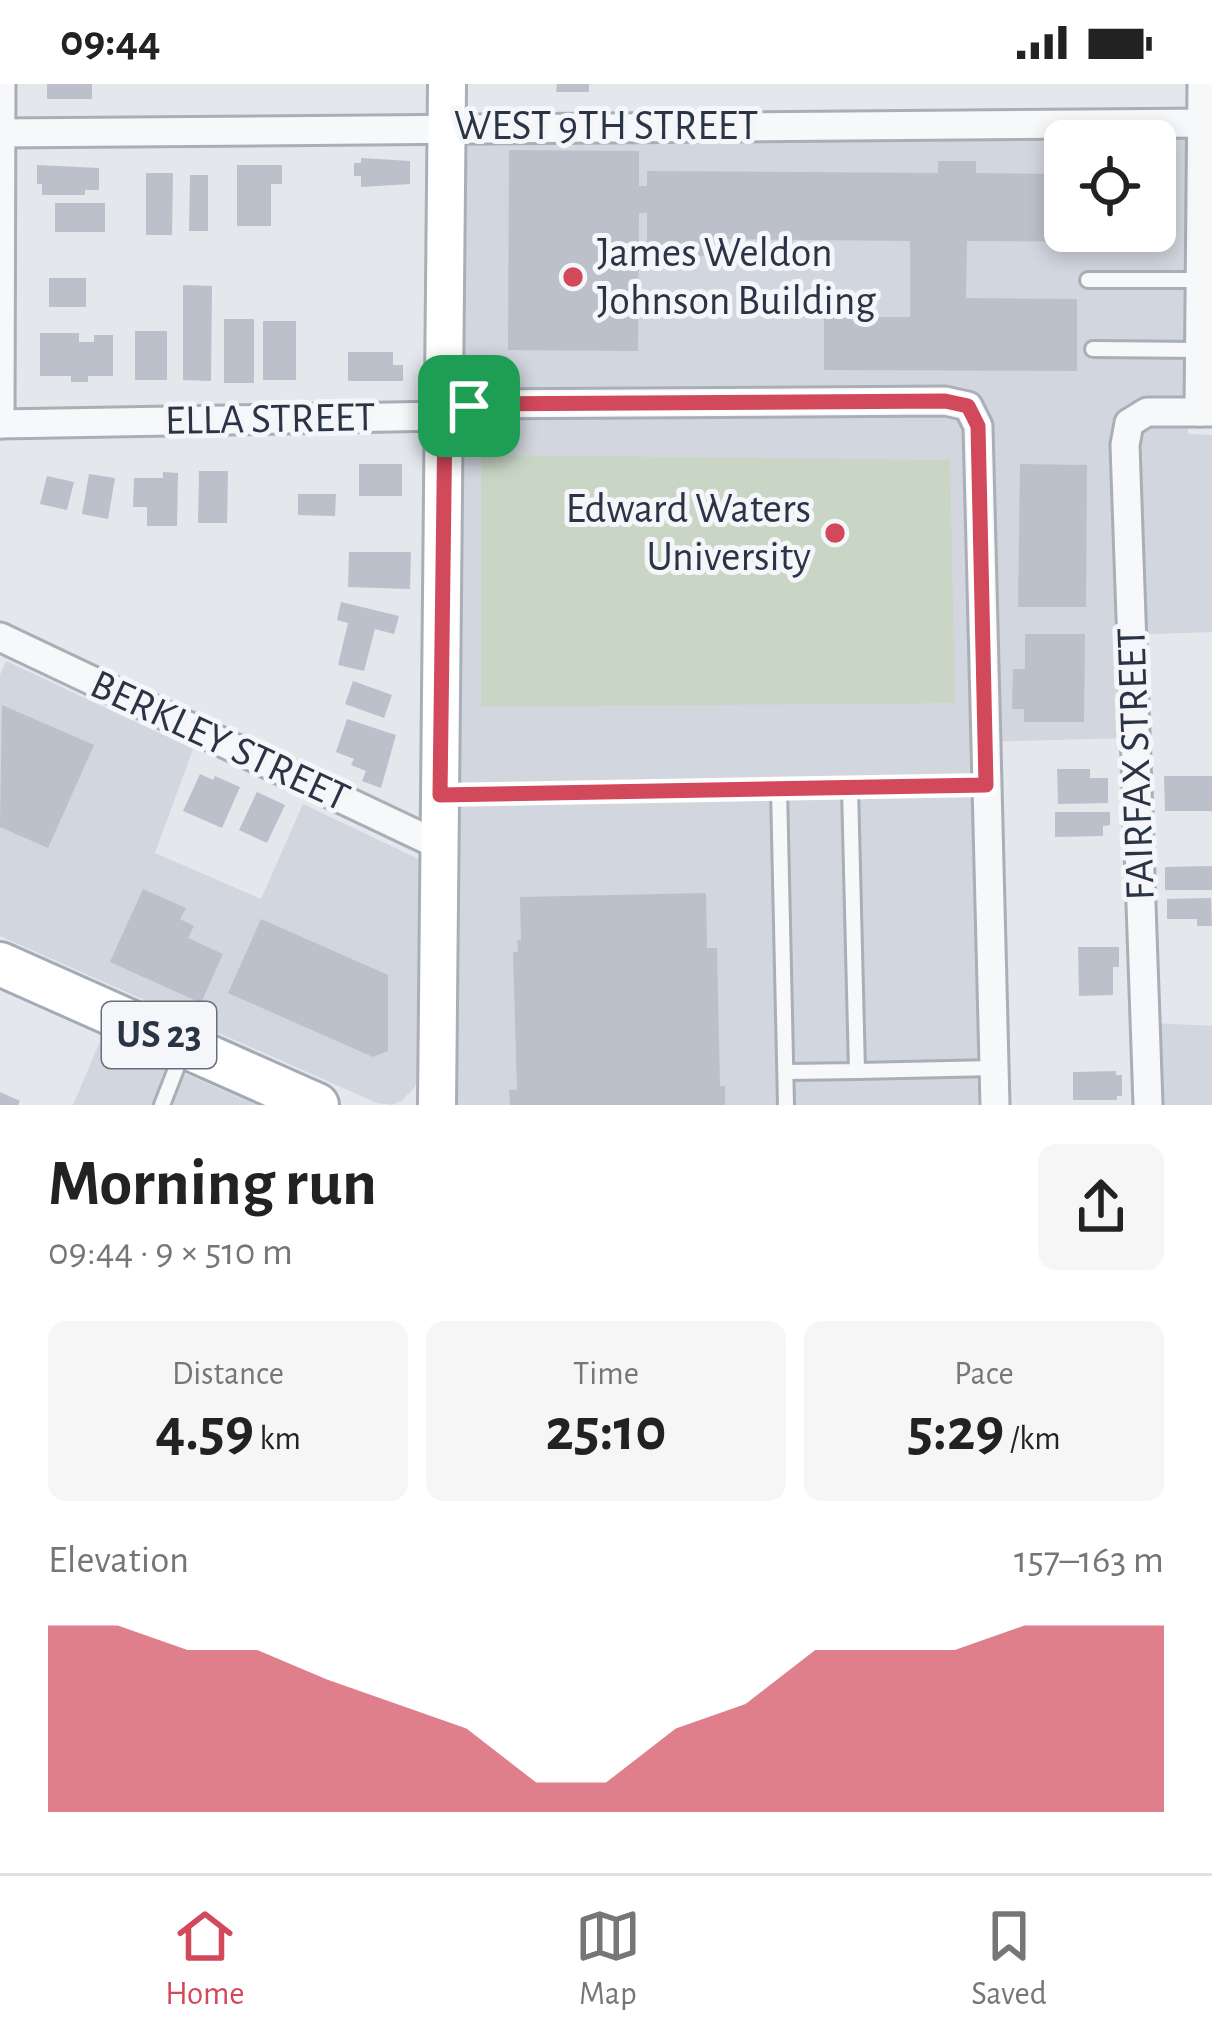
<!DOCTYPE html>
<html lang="en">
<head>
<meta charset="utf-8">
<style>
  body { margin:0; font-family:"Alegreya Sans",sans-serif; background:#f6f6f6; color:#222; height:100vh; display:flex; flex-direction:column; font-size:45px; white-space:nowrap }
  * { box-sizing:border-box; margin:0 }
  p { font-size:39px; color:#767676 }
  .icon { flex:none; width:66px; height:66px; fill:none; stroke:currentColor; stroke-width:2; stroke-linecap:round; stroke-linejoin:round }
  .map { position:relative; height:1021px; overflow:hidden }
  .sheet { display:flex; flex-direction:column; background:#fff; flex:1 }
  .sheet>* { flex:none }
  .buttons { position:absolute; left:1044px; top:36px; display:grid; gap:24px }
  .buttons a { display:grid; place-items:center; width:132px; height:132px; border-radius:18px; background:#fff; box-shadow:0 6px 18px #0003; font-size:60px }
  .pin { position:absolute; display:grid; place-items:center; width:102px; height:102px; color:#fff; margin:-51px; border-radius:24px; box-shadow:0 6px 18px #0006 }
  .round { display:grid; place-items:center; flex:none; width:126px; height:126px; border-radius:18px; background:#f6f6f6 }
  .overview { display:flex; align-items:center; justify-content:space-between; height:204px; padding:0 48px }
  h1 { font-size:66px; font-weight:600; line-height:90px }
  .metrics { display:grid; grid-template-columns:repeat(3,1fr); gap:18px; height:204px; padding:12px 48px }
  .metrics div { display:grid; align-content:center; border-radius:18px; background:#f6f6f6; text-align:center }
  .metrics b { font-size:60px; font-weight:600 }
  .metrics small { font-size:33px; font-weight:400 }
  .metrics p { font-size:33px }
  .chart { height:336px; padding:24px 48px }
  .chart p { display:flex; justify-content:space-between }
  .chart svg { width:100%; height:216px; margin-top:12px; fill:#d1495b; opacity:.7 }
  .status { display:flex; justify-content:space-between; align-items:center; height:84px; padding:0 60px; background:#fff; direction:ltr }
  .status svg { height:33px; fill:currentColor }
  .tab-bar { display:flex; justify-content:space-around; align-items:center; height:168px; border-top:3px solid #e0e0e0; background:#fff; font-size:33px; color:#767676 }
  .tab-bar a { display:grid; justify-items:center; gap:6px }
  .tab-bar .on { color:#d1495b }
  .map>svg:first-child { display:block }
  .built { fill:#d2d6de; fill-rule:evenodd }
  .green { fill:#c9d6c5 }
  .building { fill:#bbc0ca }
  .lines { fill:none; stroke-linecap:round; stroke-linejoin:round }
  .service-casing { stroke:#a9aeb7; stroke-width:20 }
  .minor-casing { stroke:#a9aeb7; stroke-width:33 }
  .secondary-casing { stroke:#a9aeb7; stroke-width:42 }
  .primary-casing { stroke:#a3abb8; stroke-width:48 }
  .service { stroke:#f7f8fa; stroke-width:14 }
  .minor { stroke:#f7f8fa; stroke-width:27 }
  .secondary { stroke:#fff; stroke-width:36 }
  .primary { stroke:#fff; stroke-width:42 }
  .route-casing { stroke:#fff; stroke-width:24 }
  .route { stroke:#d1495b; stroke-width:15 }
  .poi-dot { fill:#d1495b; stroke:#f4f6f9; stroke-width:4.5 }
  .labels { text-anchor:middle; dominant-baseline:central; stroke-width:10; stroke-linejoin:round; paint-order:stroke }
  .shield { fill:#f4f6f9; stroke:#676e7b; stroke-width:3 }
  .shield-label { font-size:39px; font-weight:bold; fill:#2b3445 }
  .street-label { font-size:42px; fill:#2b3445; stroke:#f4f6f9 }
  .poi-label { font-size:42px; fill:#2b3445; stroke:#f4f6f9; text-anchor:start }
</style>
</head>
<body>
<div class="status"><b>09:44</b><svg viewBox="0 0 49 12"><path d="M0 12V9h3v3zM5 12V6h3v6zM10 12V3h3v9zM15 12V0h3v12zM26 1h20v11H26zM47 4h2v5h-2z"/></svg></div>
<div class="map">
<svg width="1212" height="1021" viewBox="0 0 1212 1021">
  <rect width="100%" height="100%" fill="#e4e7ec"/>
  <!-- built -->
  <g class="built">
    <path d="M1190,52L1188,350L1212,351V548L1123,551L1126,654L976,658L985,1021H456L460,53ZM1065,57H1155V147H1065Z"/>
    <polygon points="6,577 193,665 155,769 261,815 303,720 427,779 424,981 414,1004 401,1017 392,1021 377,1019 0,852 0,591"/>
    <polygon points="1155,939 1212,942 1212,1021 1159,1021"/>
    <polygon points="102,953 256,1021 73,1021"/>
  </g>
  <!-- green -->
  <polygon class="green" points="481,371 950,376 955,619 481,623"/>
  <!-- building -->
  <g class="building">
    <rect x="47" y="0" width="45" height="15"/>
    <polygon points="557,0 589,0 589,8 556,8"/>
    <polygon points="509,66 639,67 639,102 647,102 647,87 938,89 938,77 976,77 976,89 1065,90 1065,147 1142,147 1142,158 967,157 966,214 1077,215 1077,287 824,286 824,233 910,233 910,157 720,155 720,172 647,171 647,129 639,129 638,267 508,266"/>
    <polygon points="361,74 410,77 410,100 361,103 361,92 354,92 354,79 361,79"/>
    <polygon points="37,81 99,84 99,106 85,106 85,111 42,111 42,100 37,100"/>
    <polygon points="237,81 282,81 282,100 271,100 271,142 237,142"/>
    <polygon points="146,89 173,89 172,151 146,151"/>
    <polygon points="190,91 208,91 208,147 189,147"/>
    <rect x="55" y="119" width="50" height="29"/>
    <rect x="49" y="194" width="37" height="29"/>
    <polygon points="183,201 212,202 211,297 183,296"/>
    <rect x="224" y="235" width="30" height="64"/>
    <rect x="263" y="237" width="33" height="59"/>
    <rect x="135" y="247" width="32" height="49"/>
    <polygon points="40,249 79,249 79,258 94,258 94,251 113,251 113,292 88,292 88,298 71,298 71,292 40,292"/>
    <polygon points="348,268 393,268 393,281 403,281 403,297 348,297"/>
    <rect x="359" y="380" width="43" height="32"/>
    <polygon points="1020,380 1087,381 1086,523 1018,523"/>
    <polygon points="199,387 228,387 227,439 198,439"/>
    <polygon points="163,388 178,389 177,442 147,442 147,423 133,423 134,394 163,394"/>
    <polygon points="89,390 115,394 108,435 82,430"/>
    <polygon points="47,392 74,398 67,426 40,420"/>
    <polygon points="298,410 336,410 335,432 298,431"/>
    <polygon points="349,468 411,468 410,505 348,503"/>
    <polygon points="341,518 399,532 394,550 375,545 364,587 338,581 348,539 337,536"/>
    <polygon points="1025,550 1085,550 1084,638 1024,638 1024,625 1012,625 1013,585 1025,585"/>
    <polygon points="353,597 392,611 384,634 345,620"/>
    <polygon points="2,621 94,661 48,764 0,743"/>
    <polygon points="347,635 396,651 381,704 362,697 366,687 351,681 354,675 336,668"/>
    <polygon points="1057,685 1090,685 1090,694 1108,694 1108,719 1058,720"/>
    <polygon points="200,690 213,696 215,692 240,703 222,744 183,727"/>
    <polygon points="1164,692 1212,692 1212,727 1165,727"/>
    <polygon points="257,708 285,721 267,759 239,746"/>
    <polygon points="1055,728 1110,728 1110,741 1103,742 1103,752 1055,753"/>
    <polygon points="1212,782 1212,806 1165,806 1165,783"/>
    <polygon points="143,805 186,824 180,835 194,842 188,854 223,870 201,919 110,878"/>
    <polygon points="706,809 707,864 717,864 720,1002 725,1002 725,1021 510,1021 509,1006 517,1006 513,868 518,868 517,856 521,856 520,813"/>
    <polygon points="1211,814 1212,842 1197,842 1197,835 1167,835 1167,815"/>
    <polygon points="261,835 388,891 388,967 373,973 228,909"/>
    <polygon points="1078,863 1119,863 1119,883 1113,883 1113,911 1079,912"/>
    <polygon points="1116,987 1116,991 1122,991 1122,1012 1117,1012 1117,1016 1073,1016 1073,988"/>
    <polygon points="0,1008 20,1017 18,1021 0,1021"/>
  </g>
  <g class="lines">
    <defs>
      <g id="service">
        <polyline points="1088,196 1200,196"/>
        <polyline points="1093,265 1200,266"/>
        <polyline points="779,705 786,1021"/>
        <polyline points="440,711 986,701"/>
        <polyline points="857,987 994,984"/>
        <polyline points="786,988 857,987 850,704"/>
        <polyline points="162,1021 183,967"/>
      </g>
      <g id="minor">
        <polyline points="0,49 1212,39"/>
        <polyline points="1199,328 1202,0"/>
        <polyline points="0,340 445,332 472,320 945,317 968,322 978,342 995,1021"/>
        <polyline points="0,340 1,0"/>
        <polyline points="0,553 441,762"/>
        <polyline points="1148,1021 1125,361 1129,339 1147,328 1212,328"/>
      </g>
      <polyline id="secondary" points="437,1021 447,0"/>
      <polyline id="primary" points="0,880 317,1021"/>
    </defs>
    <!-- service casing -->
    <use href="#service" class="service-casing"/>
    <!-- minor casing -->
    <use href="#minor" class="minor-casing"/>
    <!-- secondary casing -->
    <use href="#secondary" class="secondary-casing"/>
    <!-- primary casing -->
    <use href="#primary" class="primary-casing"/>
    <!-- service -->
    <use href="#service" class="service"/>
    <!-- minor -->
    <use href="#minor" class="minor"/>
    <!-- secondary -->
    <use href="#secondary" class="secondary"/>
    <!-- primary -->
    <use href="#primary" class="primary"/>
  </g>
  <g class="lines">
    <defs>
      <polygon id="route" points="945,317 968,322 978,342 986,701 440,711 445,332 472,320"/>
    </defs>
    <!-- route casing -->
    <use href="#route" class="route-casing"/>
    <!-- route -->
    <use href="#route" class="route"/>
  </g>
  <!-- markers -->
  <g class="poi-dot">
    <circle cx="573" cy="193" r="12"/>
    <circle cx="835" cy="449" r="12"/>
  </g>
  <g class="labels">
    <!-- shield labels -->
    <rect class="shield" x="102" y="918" width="114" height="66" rx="9"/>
    <g class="shield-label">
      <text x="159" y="951">US 23</text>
    </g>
    <!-- street labels -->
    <g class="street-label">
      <text x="606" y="42">WEST 9TH STREET</text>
      <text transform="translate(270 335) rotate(-1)">ELLA STREET</text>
      <text transform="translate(220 657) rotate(25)">BERKLEY STREET</text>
      <text transform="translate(1136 680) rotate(-92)">FAIRFAX STREET</text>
    </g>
    <!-- poi labels -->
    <g class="poi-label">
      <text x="597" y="169">James Weldon<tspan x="597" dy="48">Johnson Building</tspan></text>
      <text x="811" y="425" text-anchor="end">Edward Waters<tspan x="811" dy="48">University</tspan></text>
    </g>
  </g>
</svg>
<div class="buttons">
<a><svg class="icon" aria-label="locate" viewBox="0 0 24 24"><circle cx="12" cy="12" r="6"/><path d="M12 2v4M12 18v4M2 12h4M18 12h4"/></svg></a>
</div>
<div class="pin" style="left:469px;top:322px;background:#1e9e55"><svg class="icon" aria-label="arrive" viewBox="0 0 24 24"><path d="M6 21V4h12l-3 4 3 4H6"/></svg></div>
</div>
<section class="sheet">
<div class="overview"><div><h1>Morning run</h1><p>09:44 · 9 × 510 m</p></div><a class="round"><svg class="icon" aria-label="share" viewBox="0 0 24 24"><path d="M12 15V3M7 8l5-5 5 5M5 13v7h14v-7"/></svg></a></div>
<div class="metrics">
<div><p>Distance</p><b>4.59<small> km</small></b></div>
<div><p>Time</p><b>25:10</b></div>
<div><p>Pace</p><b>5:29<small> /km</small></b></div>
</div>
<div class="chart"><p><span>Elevation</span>157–163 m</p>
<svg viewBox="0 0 160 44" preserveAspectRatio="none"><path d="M0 44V6L10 6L20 11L30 11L40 17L50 22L60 27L70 38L80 38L90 27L100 22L110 11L120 11L130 11L140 6L150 6L160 6V44z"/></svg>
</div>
</section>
<nav class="tab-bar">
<a class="on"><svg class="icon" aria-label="home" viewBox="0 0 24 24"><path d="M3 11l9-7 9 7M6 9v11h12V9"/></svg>Home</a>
<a><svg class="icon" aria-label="map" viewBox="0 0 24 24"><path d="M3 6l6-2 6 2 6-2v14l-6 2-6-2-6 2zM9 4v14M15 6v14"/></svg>Map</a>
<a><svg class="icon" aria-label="saved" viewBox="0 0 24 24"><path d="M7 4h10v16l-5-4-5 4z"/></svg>Saved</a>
</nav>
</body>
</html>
